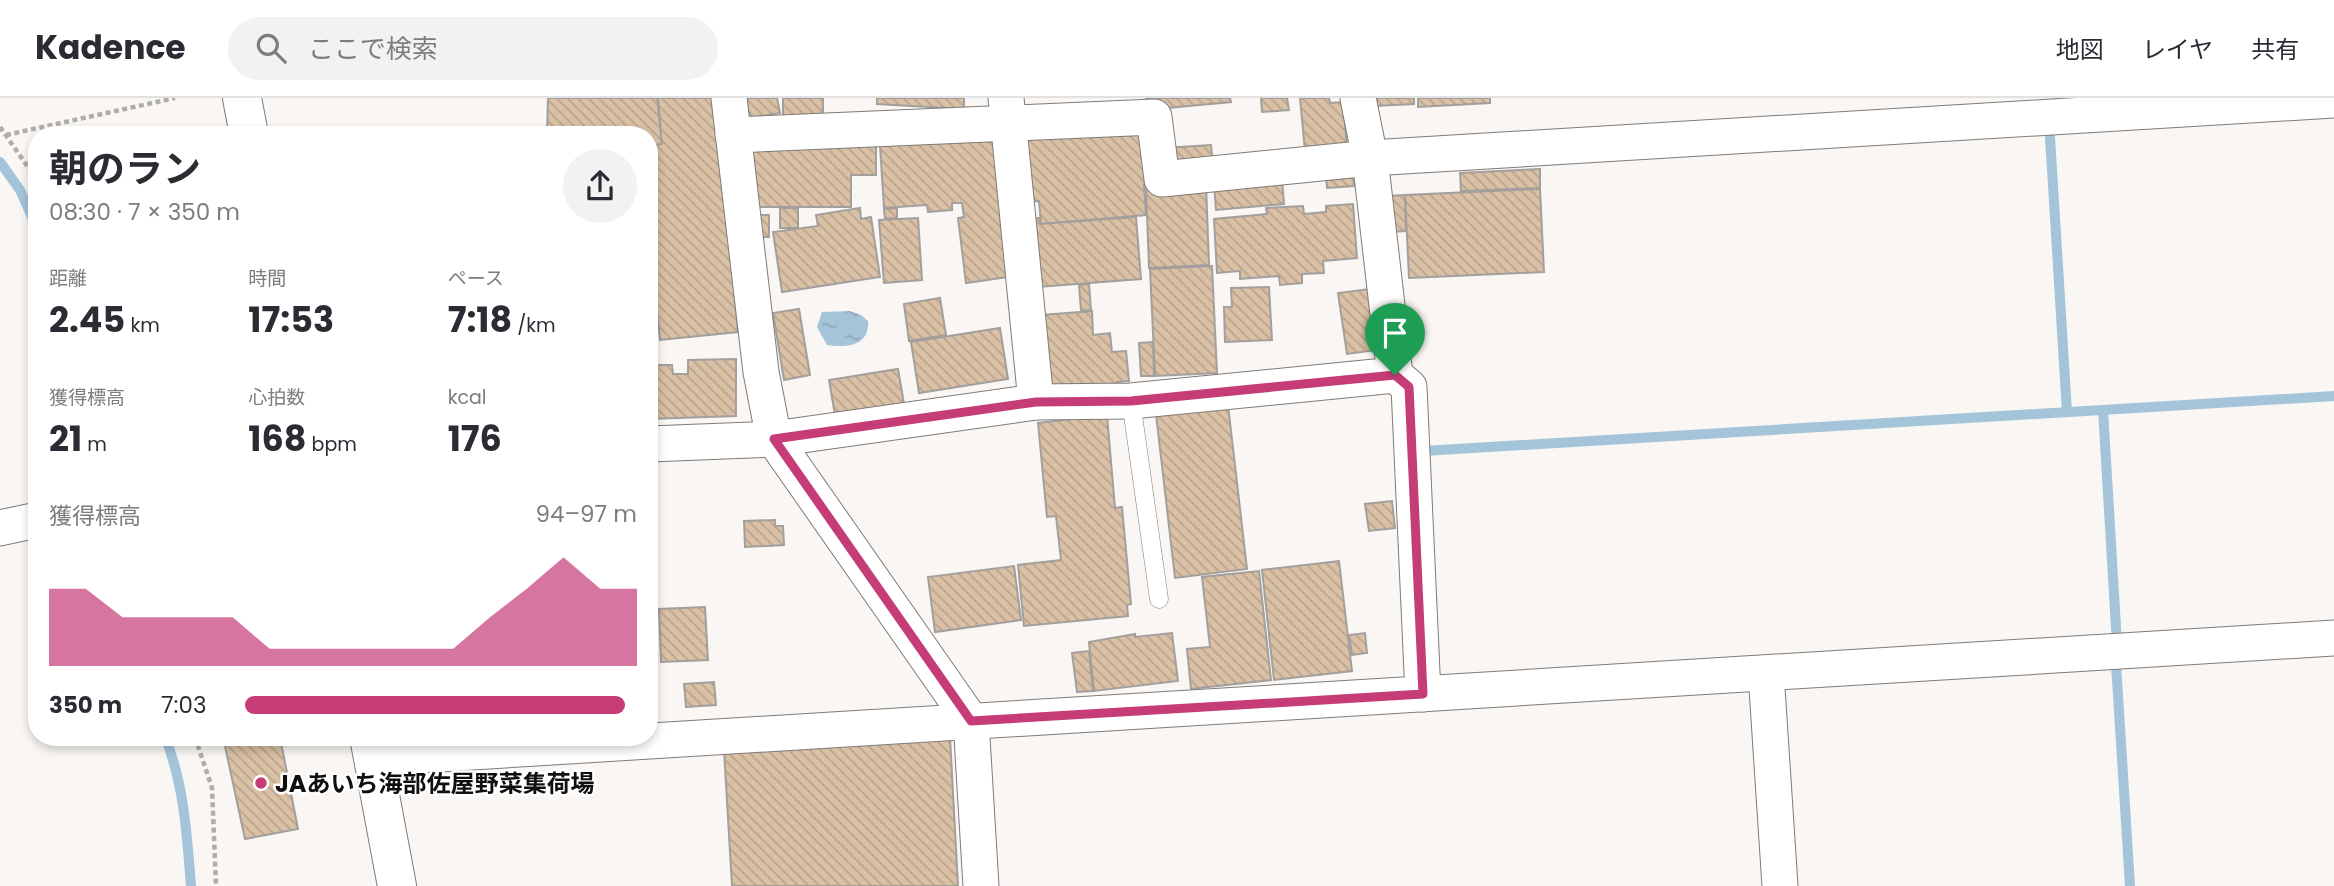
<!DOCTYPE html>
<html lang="ja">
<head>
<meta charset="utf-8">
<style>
  body { margin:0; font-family:Poppins,"Noto Sans JP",sans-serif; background:#f2f2f3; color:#2b2b33; height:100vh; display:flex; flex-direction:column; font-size:26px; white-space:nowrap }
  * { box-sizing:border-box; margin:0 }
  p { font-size:23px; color:#7c7c81 }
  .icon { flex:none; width:38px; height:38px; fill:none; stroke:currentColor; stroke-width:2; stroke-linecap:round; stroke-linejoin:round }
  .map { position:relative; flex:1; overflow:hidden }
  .drawer { position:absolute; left:28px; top:28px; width:630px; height:620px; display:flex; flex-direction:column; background:#fff; border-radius:28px; box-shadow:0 4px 10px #0003 }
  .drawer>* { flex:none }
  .pin { position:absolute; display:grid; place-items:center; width:60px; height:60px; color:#fff; margin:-72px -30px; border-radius:50% 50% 50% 0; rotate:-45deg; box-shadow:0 0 7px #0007 }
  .pin .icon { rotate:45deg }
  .round { display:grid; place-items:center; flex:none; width:74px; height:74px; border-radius:37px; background:#f2f2f3 }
  .summary { display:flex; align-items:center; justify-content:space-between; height:119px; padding:0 21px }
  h1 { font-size:38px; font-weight:700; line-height:52px }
  .metrics { display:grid; grid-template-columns:repeat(3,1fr); gap:10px; height:119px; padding:7px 21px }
  .metrics div { display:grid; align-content:center }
  .metrics b { font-size:35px; font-weight:700 }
  .metrics small { font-size:19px; font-weight:400 }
  .metrics p { font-size:19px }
  .chart { height:196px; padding:14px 21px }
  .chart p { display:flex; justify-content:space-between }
  .chart svg { width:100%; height:126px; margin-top:7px; fill:#c53c77; opacity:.7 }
  ul { padding:0 21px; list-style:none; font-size:23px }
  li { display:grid; grid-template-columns:112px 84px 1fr; align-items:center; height:52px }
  li i { height:18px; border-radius:9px; background:#c53c77 }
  header { display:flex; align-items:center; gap:42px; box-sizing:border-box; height:98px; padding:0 35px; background:#fff; border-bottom:2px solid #e1e1e2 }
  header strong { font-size:33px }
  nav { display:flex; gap:38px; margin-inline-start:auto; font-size:24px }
  .search { width:490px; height:63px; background:#f2f2f3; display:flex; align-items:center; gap:18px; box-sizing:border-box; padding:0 24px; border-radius:38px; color:#7c7c81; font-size:26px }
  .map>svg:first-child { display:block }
  .water { fill:url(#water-ripples) }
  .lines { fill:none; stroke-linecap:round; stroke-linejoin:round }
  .stream { stroke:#a4c4da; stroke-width:10 }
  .building { fill:url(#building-back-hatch); stroke:#a29f9d; stroke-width:2 }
  .service-casing { stroke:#7e7b78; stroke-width:19 }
  .minor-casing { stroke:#7e7b78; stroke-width:37 }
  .secondary-casing { stroke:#7e7b78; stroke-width:40 }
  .path { stroke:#afadab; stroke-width:4.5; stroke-dasharray:5 3.5; stroke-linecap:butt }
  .service { stroke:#fff; stroke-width:18 }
  .minor { stroke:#fff; stroke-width:35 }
  .secondary { stroke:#fff; stroke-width:38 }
  .route-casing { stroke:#fff; stroke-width:14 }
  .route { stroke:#c53c77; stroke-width:9 }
  .poi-dot { fill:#c53c77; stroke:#fff; stroke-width:2.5 }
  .labels { text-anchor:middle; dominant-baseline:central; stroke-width:5; stroke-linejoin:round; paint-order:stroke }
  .poi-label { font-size:24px; font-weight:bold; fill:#100f0e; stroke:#fff; text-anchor:start }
</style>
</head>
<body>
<header>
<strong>Kadence</strong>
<div class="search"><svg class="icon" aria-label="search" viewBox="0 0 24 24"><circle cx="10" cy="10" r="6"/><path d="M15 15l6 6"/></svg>ここで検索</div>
<nav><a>地図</a><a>レイヤ</a><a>共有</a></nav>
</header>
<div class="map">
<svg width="2334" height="788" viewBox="0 0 2334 788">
  <defs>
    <pattern id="water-ripples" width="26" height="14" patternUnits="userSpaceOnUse" patternTransform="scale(1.75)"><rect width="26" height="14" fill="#a4c4da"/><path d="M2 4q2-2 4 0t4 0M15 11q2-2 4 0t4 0" fill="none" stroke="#8ca7ba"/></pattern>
    <pattern id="building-back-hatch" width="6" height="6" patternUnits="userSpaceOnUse" patternTransform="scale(1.75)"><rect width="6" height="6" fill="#dac0a5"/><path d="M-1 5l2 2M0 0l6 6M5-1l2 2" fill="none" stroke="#baa48d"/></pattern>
  </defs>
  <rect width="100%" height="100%" fill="#f9f6f3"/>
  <!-- water -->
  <path class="water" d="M850,213L861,217L868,223C870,248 846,250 827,247L817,229L822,214Z"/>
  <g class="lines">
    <!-- stream -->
    <g class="stream">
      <polyline points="2050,39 2067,314"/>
      <polyline points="0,64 20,92 37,130"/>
      <polyline points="2103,312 2117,546"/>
      <polyline points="1423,353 2334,298"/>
      <polyline points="2116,566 2130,788"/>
      <path d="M165,639C184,686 187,737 191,788"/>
    </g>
  </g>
  <!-- building -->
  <g class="building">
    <polygon points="548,0 657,0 662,46 649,48 649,37 547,37"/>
    <polygon points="658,0 716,0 738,234 660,242 649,127 649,48 662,46"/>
    <polygon points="746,0 777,0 780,15 750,20"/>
    <rect x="783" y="0" width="40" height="25"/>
    <polygon points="877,0 964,0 964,11 877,6"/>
    <polygon points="1146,0 1230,0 1231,4 1147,12"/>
    <polygon points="1261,0 1287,0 1289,12 1262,14"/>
    <polygon points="1300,0 1329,0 1330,5 1343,4 1347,49 1305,53"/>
    <polygon points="1375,0 1414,0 1414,6 1375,8"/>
    <polygon points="1418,0 1490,0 1490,5 1418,9"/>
    <polygon points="1145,26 1149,86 1144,86 1146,117 1041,126 1039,103 1023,104 1018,36"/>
    <polygon points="997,39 1015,178 966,185 958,120 964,119 962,105 952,105 952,112 928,114 927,107 884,110 880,48"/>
    <polygon points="748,46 876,46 876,77 851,77 851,109 748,109"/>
    <polygon points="1211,47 1213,68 1165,72 1164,50"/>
    <polygon points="1540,71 1540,90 1461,93 1460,75"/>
    <polygon points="1353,73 1354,88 1327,90 1326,75"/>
    <polygon points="1282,81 1284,106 1216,112 1214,86"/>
    <polygon points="1206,86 1209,167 1149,170 1146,89"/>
    <polygon points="1540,91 1544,174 1409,180 1405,97"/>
    <polygon points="1405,97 1406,133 1389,134 1387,98"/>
    <polygon points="1353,106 1357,160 1323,163 1324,175 1302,176 1302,185 1280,187 1279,178 1240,181 1240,173 1217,175 1214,121 1267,116 1266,110 1303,108 1304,116 1326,114 1326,108"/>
    <rect x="780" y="110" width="18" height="20"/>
    <polygon points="860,110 861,121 871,119 880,179 782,194 773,134 818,128 816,117"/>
    <polygon points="897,110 897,120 885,121 884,111"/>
    <polygon points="754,117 769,117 769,139 753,139"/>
    <polygon points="1136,119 1141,181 1038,189 1033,120 1039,120 1040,126"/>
    <polygon points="918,120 922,182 884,185 879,122"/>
    <polygon points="649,139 658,232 649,233"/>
    <polygon points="1212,168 1217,275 1155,278 1150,171"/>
    <polygon points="1089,186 1091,212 1081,213 1079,187"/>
    <polygon points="1269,189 1272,242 1225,244 1224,209 1232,209 1231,190"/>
    <polygon points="1369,191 1377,252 1347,256 1338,195"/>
    <polygon points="940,200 946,237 909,243 904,206"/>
    <polygon points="799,211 810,277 784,282 773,215"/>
    <polygon points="1092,213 1093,237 1110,235 1112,254 1126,253 1129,283 1117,284 1117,288 1048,290 1042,217"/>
    <polygon points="1000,230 1008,281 919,295 911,244"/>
    <polygon points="1153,244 1154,278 1141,278 1139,245"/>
    <polygon points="736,261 736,318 649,321 649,267 672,267 673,276 688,276 688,262"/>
    <polygon points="898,271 904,306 835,317 829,282"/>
    <polygon points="1228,307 1247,471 1175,480 1156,316"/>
    <polygon points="1107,317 1115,410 1122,409 1131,506 1127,507 1128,518 1024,528 1018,467 1061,462 1056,418 1047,419 1038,325"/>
    <polygon points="1392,403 1395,430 1369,433 1365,406"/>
    <polygon points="775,422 775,428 783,428 784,447 745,449 744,423"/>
    <polygon points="1339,463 1352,573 1274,582 1262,472"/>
    <polygon points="1014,468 1021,522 935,534 928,479"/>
    <polygon points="1259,473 1271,582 1191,591 1187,551 1210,549 1202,479"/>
    <polygon points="705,509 708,562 661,564 659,511"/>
    <polygon points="649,525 651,525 653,564 649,564"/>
    <polygon points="1172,535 1178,583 1094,593 1089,544 1135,536 1135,539"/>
    <polygon points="1365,535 1367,555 1352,557 1349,537"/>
    <polygon points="1089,553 1093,593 1077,594 1072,555"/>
    <polygon points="652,565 654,588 649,588 649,566"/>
    <polygon points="714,584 716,607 686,609 684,586"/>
    <polygon points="223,639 280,639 298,731 245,741"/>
    <polygon points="950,639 958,788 732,788 724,652"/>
  </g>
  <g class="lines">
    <defs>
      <polyline id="service" points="1131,303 1159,501"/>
      <g id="minor">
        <polyline points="729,0 761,274 774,341 971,623 981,788"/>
        <polyline points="1006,0 1036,304"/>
        <polyline points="733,37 1154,19 1162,81 1370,60 2334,2"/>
        <polyline points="1395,277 1409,289 1423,596"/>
        <polyline points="649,346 774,341 1036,304 1131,303 1395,277 1370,60 1358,0"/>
        <polyline points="0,430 37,422"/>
        <polyline points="1766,575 1780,788"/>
        <polyline points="373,660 2334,540"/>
      </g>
      <g id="secondary">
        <polyline points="242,0 249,37"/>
        <polyline points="369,639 397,788"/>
      </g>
    </defs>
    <!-- service casing -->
    <use href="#service" class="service-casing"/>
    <!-- minor casing -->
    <use href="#minor" class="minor-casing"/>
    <!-- secondary casing -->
    <use href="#secondary" class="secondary-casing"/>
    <!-- path -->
    <g class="path">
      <polyline points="0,29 37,82"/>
      <polyline points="6,37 175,0"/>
      <polyline points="195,639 212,690 216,788"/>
    </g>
    <!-- service -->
    <use href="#service" class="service"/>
    <!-- minor -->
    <use href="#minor" class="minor"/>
    <!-- secondary -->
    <use href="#secondary" class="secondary"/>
  </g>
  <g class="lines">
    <defs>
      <polygon id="route" points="1395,277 1409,289 1423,596 971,623 774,341 1036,304 1131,303"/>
    </defs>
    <!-- route casing -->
    <use href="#route" class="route-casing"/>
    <!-- route -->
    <use href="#route" class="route"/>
  </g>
  <!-- markers -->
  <circle class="poi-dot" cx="261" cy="685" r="7"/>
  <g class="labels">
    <!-- poi labels -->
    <g class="poi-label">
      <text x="275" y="685">JAあいち海部佐屋野菜集荷場</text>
    </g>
  </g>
</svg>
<div class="pin" style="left:1395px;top:277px;background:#1e9e55"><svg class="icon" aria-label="arrive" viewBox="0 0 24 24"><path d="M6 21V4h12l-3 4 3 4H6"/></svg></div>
<section class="drawer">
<div class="summary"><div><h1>朝のラン</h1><p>08:30 · 7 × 350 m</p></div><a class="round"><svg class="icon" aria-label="share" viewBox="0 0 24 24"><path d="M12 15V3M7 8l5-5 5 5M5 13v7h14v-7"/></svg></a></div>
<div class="metrics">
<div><p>距離</p><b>2.45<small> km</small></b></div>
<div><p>時間</p><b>17:53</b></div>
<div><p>ペース</p><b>7:18<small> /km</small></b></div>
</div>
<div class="metrics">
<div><p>獲得標高</p><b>21<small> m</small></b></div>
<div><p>心拍数</p><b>168<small> bpm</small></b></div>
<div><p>kcal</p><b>176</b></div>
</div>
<div class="chart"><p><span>獲得標高</span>94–97 m</p>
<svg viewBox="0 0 160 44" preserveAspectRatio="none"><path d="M0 44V17L10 17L20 27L30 27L40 27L50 27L60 38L70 38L80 38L90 38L100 38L110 38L120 27L130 17L140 6L150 17L160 17V44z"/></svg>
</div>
<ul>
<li><b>350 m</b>7:03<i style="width:97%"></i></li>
</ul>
</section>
</div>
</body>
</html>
